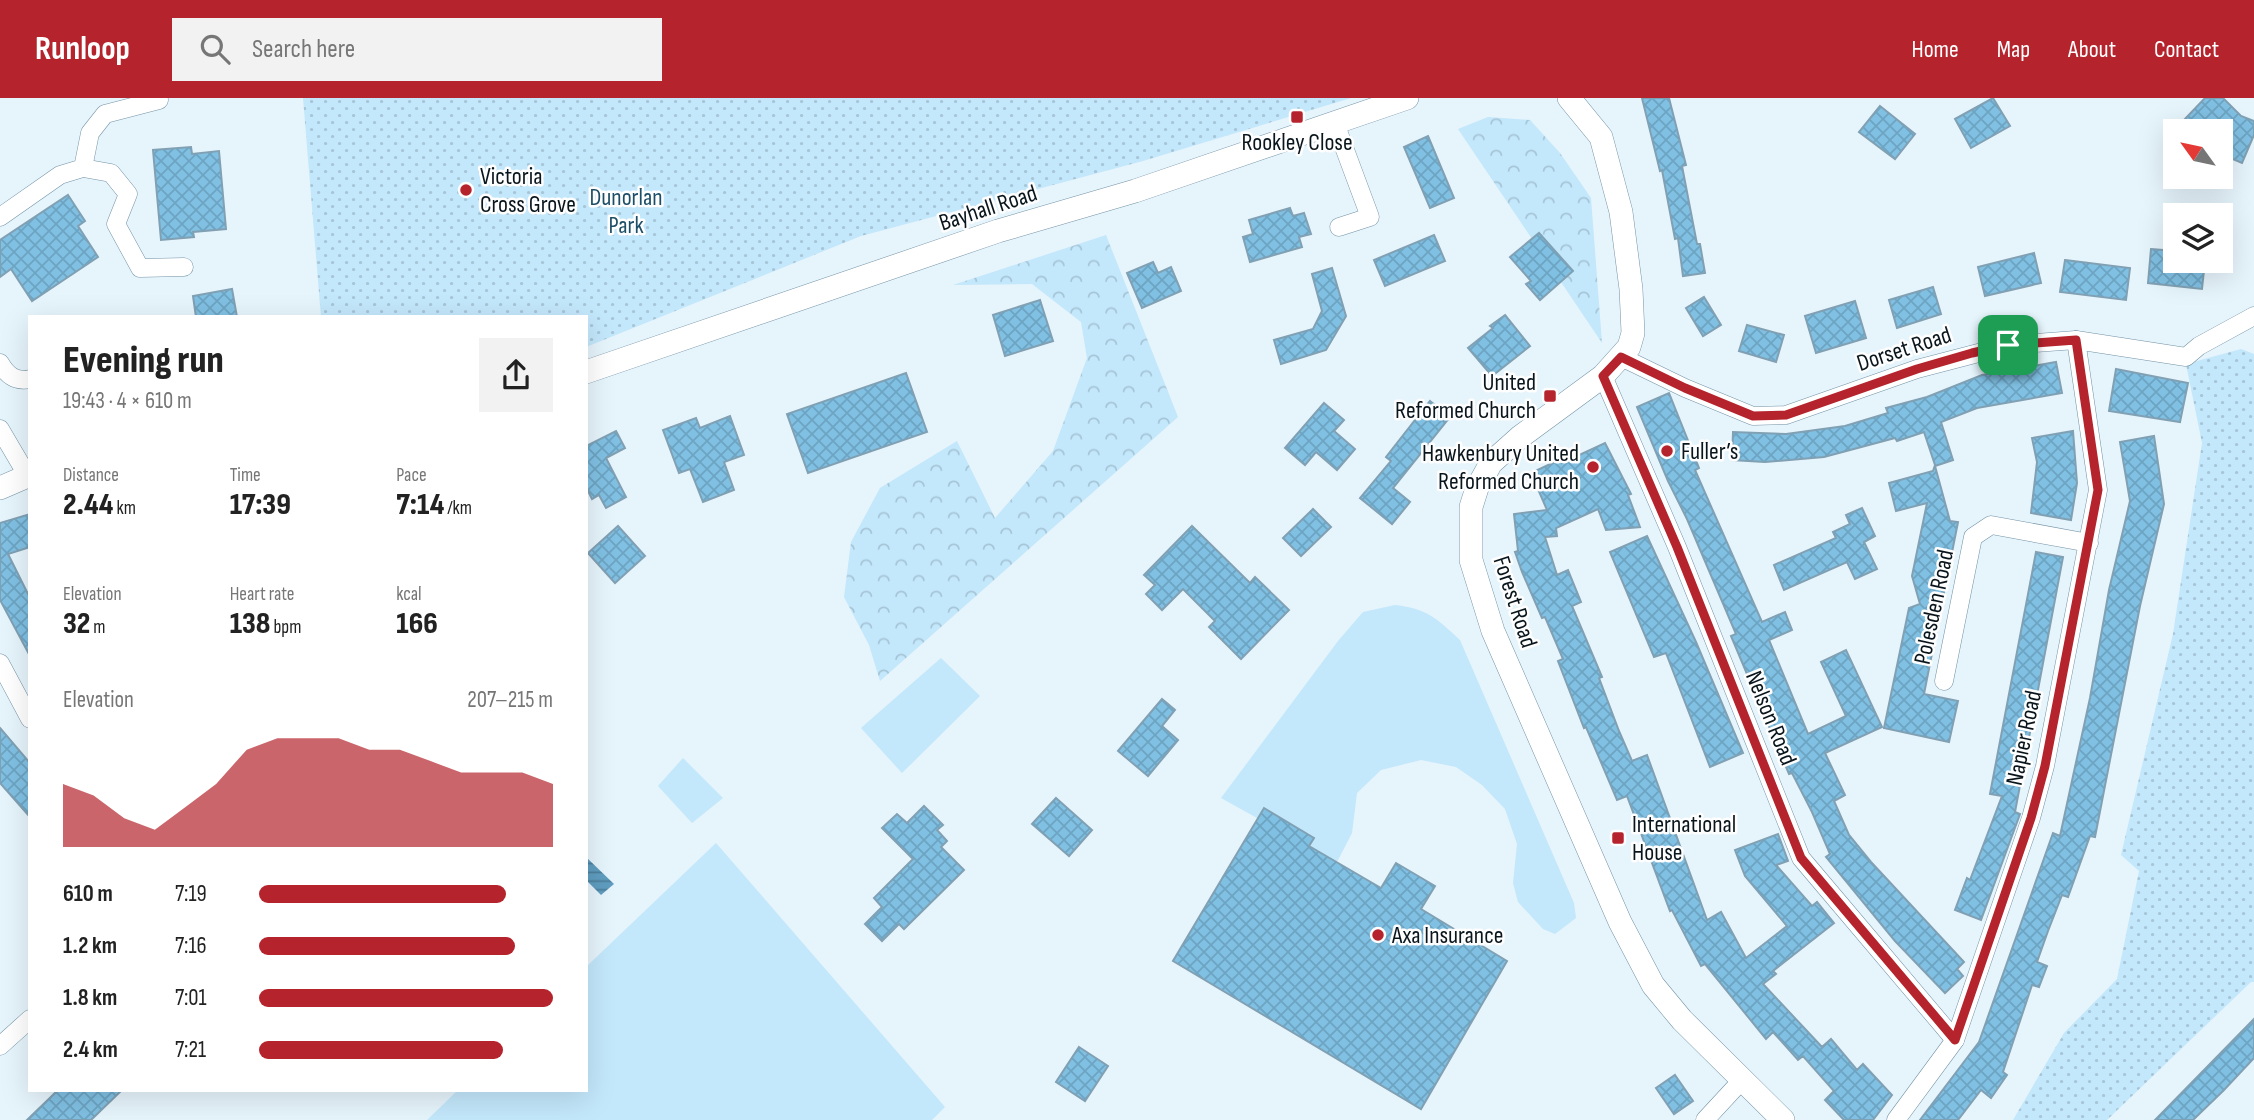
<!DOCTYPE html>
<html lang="en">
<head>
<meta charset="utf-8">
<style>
  body { margin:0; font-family:"Sofia Sans Condensed",sans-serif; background:#f2f2f2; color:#222; height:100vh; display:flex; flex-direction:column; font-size:26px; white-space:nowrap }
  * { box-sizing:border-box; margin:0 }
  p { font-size:23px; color:#767676 }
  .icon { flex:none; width:38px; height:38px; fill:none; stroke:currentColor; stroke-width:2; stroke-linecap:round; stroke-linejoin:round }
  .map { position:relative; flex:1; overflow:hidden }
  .panel { position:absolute; left:28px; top:217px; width:560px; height:777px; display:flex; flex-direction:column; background:#fff; border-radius:0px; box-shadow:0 7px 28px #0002 }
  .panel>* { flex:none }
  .needle { width:46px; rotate:303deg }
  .buttons { position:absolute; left:2163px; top:21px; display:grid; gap:14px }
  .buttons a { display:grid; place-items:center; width:70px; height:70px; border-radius:0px; background:#fff; box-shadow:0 7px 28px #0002; font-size:35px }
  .pin { position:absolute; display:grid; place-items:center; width:60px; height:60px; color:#fff; margin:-30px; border-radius:14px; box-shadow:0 4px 10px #0006 }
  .round { display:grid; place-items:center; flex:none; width:74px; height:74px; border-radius:0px; background:#f2f2f2 }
  .summary { display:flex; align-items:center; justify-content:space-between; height:119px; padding:0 35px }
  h1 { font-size:38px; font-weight:800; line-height:52px }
  .metrics { display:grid; grid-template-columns:repeat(3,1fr); gap:10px; height:119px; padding:7px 35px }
  .metrics div { display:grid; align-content:center }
  .metrics b { font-size:30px; font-weight:800 }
  .metrics small { font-size:19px; font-weight:400 }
  .metrics p { font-size:19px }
  .chart { height:196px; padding:14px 35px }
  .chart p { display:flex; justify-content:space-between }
  .chart svg { width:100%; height:126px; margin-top:7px; fill:#b5242d; opacity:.7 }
  ul { padding:0 35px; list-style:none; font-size:23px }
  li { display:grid; grid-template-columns:112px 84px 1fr; align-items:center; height:52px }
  li i { height:18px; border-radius:9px; background:#b5242d }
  header { display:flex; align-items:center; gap:42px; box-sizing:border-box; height:98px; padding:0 35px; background:#b5242d; color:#fff }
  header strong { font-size:33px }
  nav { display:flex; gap:38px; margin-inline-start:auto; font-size:24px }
  .search { width:490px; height:63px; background:#f2f2f2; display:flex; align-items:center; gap:18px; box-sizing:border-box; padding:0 24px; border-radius:0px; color:#767676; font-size:26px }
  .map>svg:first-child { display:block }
  .grass { fill:#c3e7fb }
  .forest { fill:url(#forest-crowns) }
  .park { fill:url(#park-dots) }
  .water { fill:url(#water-rules) }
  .building { fill:url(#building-cross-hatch); stroke:#80a0b3; stroke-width:2 }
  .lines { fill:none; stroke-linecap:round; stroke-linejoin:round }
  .minor-casing { stroke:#7393a5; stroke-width:19 }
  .tertiary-casing { stroke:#7393a5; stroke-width:24 }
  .minor { stroke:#fff; stroke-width:18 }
  .tertiary { stroke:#fff; stroke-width:23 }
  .route-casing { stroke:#fff; stroke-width:14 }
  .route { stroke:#b5242d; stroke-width:9 }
  .poi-dot { fill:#b5242d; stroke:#fefefe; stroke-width:2.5 }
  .labels { text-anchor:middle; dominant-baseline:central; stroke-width:5; stroke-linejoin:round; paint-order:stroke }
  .poi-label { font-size:24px; fill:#09151c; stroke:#fefefe; text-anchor:start }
  .park-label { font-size:24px; fill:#1c4e67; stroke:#fefefe }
  .street-label { font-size:24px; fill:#09151c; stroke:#fefefe }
</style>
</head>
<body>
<header>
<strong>Runloop</strong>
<div class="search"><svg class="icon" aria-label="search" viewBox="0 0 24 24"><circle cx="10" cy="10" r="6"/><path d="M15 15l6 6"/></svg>Search here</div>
<nav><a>Home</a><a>Map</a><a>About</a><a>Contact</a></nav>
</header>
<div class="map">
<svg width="2254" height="1022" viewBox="0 0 2254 1022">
  <defs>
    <pattern id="forest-crowns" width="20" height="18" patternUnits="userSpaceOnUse" patternTransform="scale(1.75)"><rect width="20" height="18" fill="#c3e7fb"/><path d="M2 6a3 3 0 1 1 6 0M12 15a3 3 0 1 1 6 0" fill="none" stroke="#a6c5d7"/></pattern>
    <pattern id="park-dots" width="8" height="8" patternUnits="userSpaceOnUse" patternTransform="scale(1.75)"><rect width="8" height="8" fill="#c3e7fb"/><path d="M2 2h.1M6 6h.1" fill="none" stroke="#a6c5d7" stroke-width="1.8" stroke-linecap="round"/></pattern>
    <pattern id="water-rules" width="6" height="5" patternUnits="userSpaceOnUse" patternTransform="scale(1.75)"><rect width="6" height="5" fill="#5f9dc0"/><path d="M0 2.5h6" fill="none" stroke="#4d7f9b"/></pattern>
    <pattern id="building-cross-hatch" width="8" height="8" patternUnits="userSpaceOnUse" patternTransform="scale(1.75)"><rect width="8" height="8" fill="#80c0e3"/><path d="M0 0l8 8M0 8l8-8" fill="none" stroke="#6da4c2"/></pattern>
  </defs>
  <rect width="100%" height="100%" fill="#e6f4fc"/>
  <!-- grass -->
  <g class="grass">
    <path d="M1395,507C1428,511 1436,520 1460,542L1574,805L1576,820L1555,836L1543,831L1518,804L1513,785L1517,746L1505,711L1482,687L1456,669L1421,662L1381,672L1357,695L1352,735L1337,764L1221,700L1338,543L1363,514Z"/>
    <polygon points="941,560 980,598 902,675 861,630"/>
    <polygon points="683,660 723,700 692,725 658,688"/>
    <polygon points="716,745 945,1009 932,1022 427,1022 458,992 586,992 586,869"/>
  </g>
  <!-- forest -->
  <g class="forest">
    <polygon points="1488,19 1530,22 1560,55 1591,100 1602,245 1458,31"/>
    <polygon points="1106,137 1178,319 880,583 869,547 844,499 851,444 880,390 957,343 995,420 1053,353 1087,260 1081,224 1032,186 953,187"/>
  </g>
  <!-- park -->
  <g class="park">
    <polygon points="303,0 1351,0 1143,63 861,138 586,249 586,219 321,219"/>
    <polygon points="2241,251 2254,256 2254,884 2251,884 2107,1022 2013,1022 2064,935 2117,881 2139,773 2121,757 2173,536 2202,345 2186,266"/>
  </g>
  <!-- water -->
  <polygon class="water" points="586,759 614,786 601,797 586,782"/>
  <!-- building -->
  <g class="building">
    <polygon points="1642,0 1669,0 1686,67 1682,68 1697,146 1700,146 1705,175 1683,178 1678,140 1675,141 1662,72 1660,73"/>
    <polygon points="1993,0 2010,28 1971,50 1955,21"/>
    <polygon points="2205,0 2223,0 2241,18 2254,23 2254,37 2242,65 2221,56 2221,33 2195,33 2184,22"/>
    <polygon points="1880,8 1915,36 1895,61 1859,34"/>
    <polygon points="1428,38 1454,100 1430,110 1404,49"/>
    <polygon points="191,49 192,56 219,53 226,131 193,134 194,139 161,142 153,52"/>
    <polygon points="68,97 85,123 78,128 98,159 32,203 11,171 0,179 0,142"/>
    <polygon points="1290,110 1293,118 1304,115 1311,136 1299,139 1302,149 1250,164 1243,139 1253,136 1249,122"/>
    <polygon points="1539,135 1573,173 1540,202 1526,186 1531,183 1510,159"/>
    <polygon points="1434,137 1445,163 1385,188 1374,162"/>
    <polygon points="2151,151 2175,153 2175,163 2205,163 2202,191 2148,185"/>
    <polygon points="2034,155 2041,185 1985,198 1978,169"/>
    <polygon points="2065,162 2130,170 2126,202 2060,194"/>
    <polygon points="1153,164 1158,175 1171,169 1181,193 1142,210 1127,175"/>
    <polygon points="1332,170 1346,218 1326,252 1281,266 1274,242 1313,231 1322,213 1312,176"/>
    <polygon points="1933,189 1941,216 1897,230 1889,202"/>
    <polygon points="232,191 237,219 196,219 193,198"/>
    <polygon points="1704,199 1721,227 1703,238 1686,210"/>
    <polygon points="1040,202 1053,243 1005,258 993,217"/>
    <polygon points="1855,203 1866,240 1816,255 1805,218"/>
    <polygon points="1505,217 1530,248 1492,278 1468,250 1493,230 1490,228"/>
    <polygon points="1747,227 1784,237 1776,264 1739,253"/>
    <polygon points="2056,264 2062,295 1977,310 1941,324 1953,362 1935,368 1950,423 1958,424 1924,596 1958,603 1949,644 1884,630 1909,510 1920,506 1912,478 1927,405 1896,413 1889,385 1933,373 1935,367 1924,334 1897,343 1895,340 1824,359 1765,364 1732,362 1733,334 1786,336 1845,328 1888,315 1886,310 1927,299 1982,277"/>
    <polygon points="2116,271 2188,285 2180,324 2109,313"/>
    <polygon points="906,275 927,334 808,375 787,316"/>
    <polygon points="1669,295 1699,370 1695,372 1762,524 1785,514 1792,532 1769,542 1808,636 1846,618 1821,564 1846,552 1882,629 1825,655 1845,697 1834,703 1849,737 1871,764 1964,864 1957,871 1963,878 1945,895 1895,843 1826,759 1830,756 1812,714 1792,675 1789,676 1731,538 1736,536 1687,421 1668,383 1637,309"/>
    <polygon points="1430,303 1450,319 1393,390 1410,404 1392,426 1360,400 1391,363 1386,359"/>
    <polygon points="1324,305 1344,322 1334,333 1355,351 1337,372 1316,354 1305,367 1285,350"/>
    <polygon points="730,318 744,357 724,364 734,392 703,404 690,371 679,375 663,332 696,320 700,330"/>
    <polygon points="616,333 625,350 606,360 626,399 606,410 599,397 592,401 586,389 586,348"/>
    <polygon points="2073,333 2077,385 2071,422 2031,415 2037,364 2032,340"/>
    <polygon points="2154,338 2164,406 2140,508 2095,739 2090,738 2068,799 2062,797 2048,833 2037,864 2047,868 2039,889 2032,887 2003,974 2007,977 1991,1000 1981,992 1958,1022 1920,1022 1979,944 2053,735 2060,738 2090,600 2109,492 2130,403 2120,344"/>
    <polygon points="1605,345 1631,396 1628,397 1640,429 1606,432 1598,411 1556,430 1557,438 1545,439 1557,477 1568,472 1581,504 1572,508 1602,579 1599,580 1619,633 1632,663 1647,657 1707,822 1721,814 1746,860 1787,828 1745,778 1735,752 1778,736 1788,763 1776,767 1812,808 1817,804 1834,825 1773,873 1776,876 1763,886 1822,949 1831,941 1857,972 1863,966 1892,997 1873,1022 1844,1022 1825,1002 1834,993 1803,958 1798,962 1773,934 1766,941 1705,866 1701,868 1672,812 1670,813 1627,698 1617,702 1586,629 1584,630 1558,563 1563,561 1545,519 1542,520 1522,474 1515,454 1518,453 1514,416 1547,412 1531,375 1561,361 1562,365"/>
    <polygon points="1862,410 1875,438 1864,444 1877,471 1855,481 1847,464 1784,492 1774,467 1836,440 1833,434 1850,426 1846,417"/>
    <polygon points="1313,411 1331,429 1301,458 1283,440"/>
    <polygon points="30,416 30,449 8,456 30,500 30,558 0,502 0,425"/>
    <polygon points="618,428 645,458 615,485 588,455"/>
    <polygon points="1192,428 1250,485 1255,479 1289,512 1241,561 1209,529 1215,523 1183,491 1162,512 1146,496 1155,487 1144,477"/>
    <polygon points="1647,438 1696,544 1743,655 1710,669 1666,555 1654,559 1610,454"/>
    <polygon points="2036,454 2063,459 2015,714 2020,716 1981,822 1955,812 1967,780 1970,782 2002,698 1990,696"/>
    <polygon points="1162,601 1175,612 1162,628 1178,642 1148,678 1118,653"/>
    <polygon points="0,630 30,665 30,719 0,685"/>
    <polygon points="1056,700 1092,732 1069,758 1032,726"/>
    <polygon points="924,708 943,727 937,732 947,743 941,749 964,772 904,831 899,826 882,843 865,826 882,809 874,800 913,761 882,730 897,716 907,725"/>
    <polygon points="1264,710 1314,740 1309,748 1381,790 1396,765 1435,788 1421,811 1507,863 1421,1011 1173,863"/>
    <polygon points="2254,921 2254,960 2224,992 2193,1022 2155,1022"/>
    <polygon points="1079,949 1108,968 1085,1003 1056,984"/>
    <polygon points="1675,977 1693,1003 1674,1016 1656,990"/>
    <polygon points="58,992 122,992 91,1022 27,1022"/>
  </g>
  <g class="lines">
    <defs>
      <g id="minor">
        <polyline points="1335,25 1370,119 1339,129"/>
        <polyline points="83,70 111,75 128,96 116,126 140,170 184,169"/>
        <polyline points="0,119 60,77 83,70 90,35 105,16 159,2 158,0"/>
        <polyline points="1621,259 1685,290 1753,318 1786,317 1917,271 2009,247 2076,242 2186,259 2199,248 2254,218"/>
        <path d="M0,265C7,277 15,284 30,281"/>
        <polyline points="1603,278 1677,449 1801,760 1955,942"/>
        <polyline points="0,331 27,377"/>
        <polyline points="0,565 30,621"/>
        <polyline points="1944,583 1973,439 1991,427 2089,445"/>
        <polyline points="0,948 30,921"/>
        <polyline points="1705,1022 1743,981"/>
        <polyline points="1896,1022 1955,942 2031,720 2045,668 2098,392 2076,242"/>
      </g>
      <g id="tertiary">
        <polyline points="1569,0 1601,39 1621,114 1631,191 1633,235 1629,249 1603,278 1520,339 1491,365 1477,390 1471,409 1471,462 1493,533 1620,824 1653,887 1682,922 1783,1022"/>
        <polyline points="586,274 998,133 1135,93 1407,0"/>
        <polyline points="0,390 30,377"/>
      </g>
    </defs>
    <!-- minor casing -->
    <use href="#minor" class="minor-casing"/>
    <!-- tertiary casing -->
    <use href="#tertiary" class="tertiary-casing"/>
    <!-- minor -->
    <use href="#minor" class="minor"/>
    <!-- tertiary -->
    <use href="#tertiary" class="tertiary"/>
  </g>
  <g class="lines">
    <defs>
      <polygon id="route" points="2076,242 2098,392 2045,668 2031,720 1955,942 1801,760 1677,449 1603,278 1621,259 1685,290 1753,318 1786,317 1917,271 1972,255 2008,247"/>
    </defs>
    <!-- route casing -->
    <use href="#route" class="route-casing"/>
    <!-- route -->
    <use href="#route" class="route"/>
  </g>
  <!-- markers -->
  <g class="poi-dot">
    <rect x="1290" y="12" width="14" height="14" rx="3.5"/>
    <circle cx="466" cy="92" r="7"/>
    <rect x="1543" y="291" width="14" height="14" rx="3.5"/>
    <circle cx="1667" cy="353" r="7"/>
    <circle cx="1593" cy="369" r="7"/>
    <rect x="1611" y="733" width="14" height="14" rx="3.5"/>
    <circle cx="1378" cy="837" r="7"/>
  </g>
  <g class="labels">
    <!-- poi labels -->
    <g class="poi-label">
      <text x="1297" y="44" text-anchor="middle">Rookley Close</text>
      <text x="480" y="78">Victoria<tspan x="480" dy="28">Cross Grove</tspan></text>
      <text x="1536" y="284" text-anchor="end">United<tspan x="1536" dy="28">Reformed Church</tspan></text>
      <text x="1681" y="353">Fuller’s</text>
      <text x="1579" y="355" text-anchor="end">Hawkenbury United<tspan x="1579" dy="28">Reformed Church</tspan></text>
      <text x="1632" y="726">International<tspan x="1632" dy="28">House</tspan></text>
      <text x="1392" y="837">Axa Insurance</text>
    </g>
    <!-- park labels -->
    <g class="park-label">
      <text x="626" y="99">Dunorlan<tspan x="626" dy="28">Park</tspan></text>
    </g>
    <!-- street labels -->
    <g class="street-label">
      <text transform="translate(988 110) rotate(-18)">Bayhall Road</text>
      <text transform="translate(1904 251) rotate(-18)">Dorset Road</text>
      <text transform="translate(1515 504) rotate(72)">Forest Road</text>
      <text transform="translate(1934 509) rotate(-78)">Polesden Road</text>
      <text transform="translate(1771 620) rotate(68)">Nelson Road</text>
      <text transform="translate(2024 640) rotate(-78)">Napier Road</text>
    </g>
  </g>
</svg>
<div class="buttons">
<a><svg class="needle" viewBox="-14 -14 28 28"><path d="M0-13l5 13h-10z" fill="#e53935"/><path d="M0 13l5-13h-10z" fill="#767676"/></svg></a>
<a><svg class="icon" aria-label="layers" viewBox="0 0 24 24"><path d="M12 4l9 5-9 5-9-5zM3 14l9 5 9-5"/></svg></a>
</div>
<div class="pin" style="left:2008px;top:247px;background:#1e9e55"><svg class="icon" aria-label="arrive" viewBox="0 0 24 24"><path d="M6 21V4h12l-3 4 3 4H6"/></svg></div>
<section class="panel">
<div class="summary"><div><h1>Evening run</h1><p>19:43 · 4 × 610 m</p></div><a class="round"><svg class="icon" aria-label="share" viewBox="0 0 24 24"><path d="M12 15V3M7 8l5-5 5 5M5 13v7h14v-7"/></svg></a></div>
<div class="metrics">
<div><p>Distance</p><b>2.44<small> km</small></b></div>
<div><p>Time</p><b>17:39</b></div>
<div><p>Pace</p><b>7:14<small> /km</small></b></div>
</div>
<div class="metrics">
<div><p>Elevation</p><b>32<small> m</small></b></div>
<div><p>Heart rate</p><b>138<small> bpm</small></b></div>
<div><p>kcal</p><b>166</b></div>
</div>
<div class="chart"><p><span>Elevation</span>207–215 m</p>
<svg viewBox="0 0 160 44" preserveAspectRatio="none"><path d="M0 44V22L10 26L20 34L30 38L40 30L50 22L60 10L70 6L80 6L90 6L100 10L110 10L120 14L130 18L140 18L150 18L160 22V44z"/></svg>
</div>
<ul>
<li><b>610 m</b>7:19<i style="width:84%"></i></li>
<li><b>1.2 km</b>7:16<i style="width:87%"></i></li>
<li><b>1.8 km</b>7:01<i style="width:100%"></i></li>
<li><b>2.4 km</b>7:21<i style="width:83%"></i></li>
</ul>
</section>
</div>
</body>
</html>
